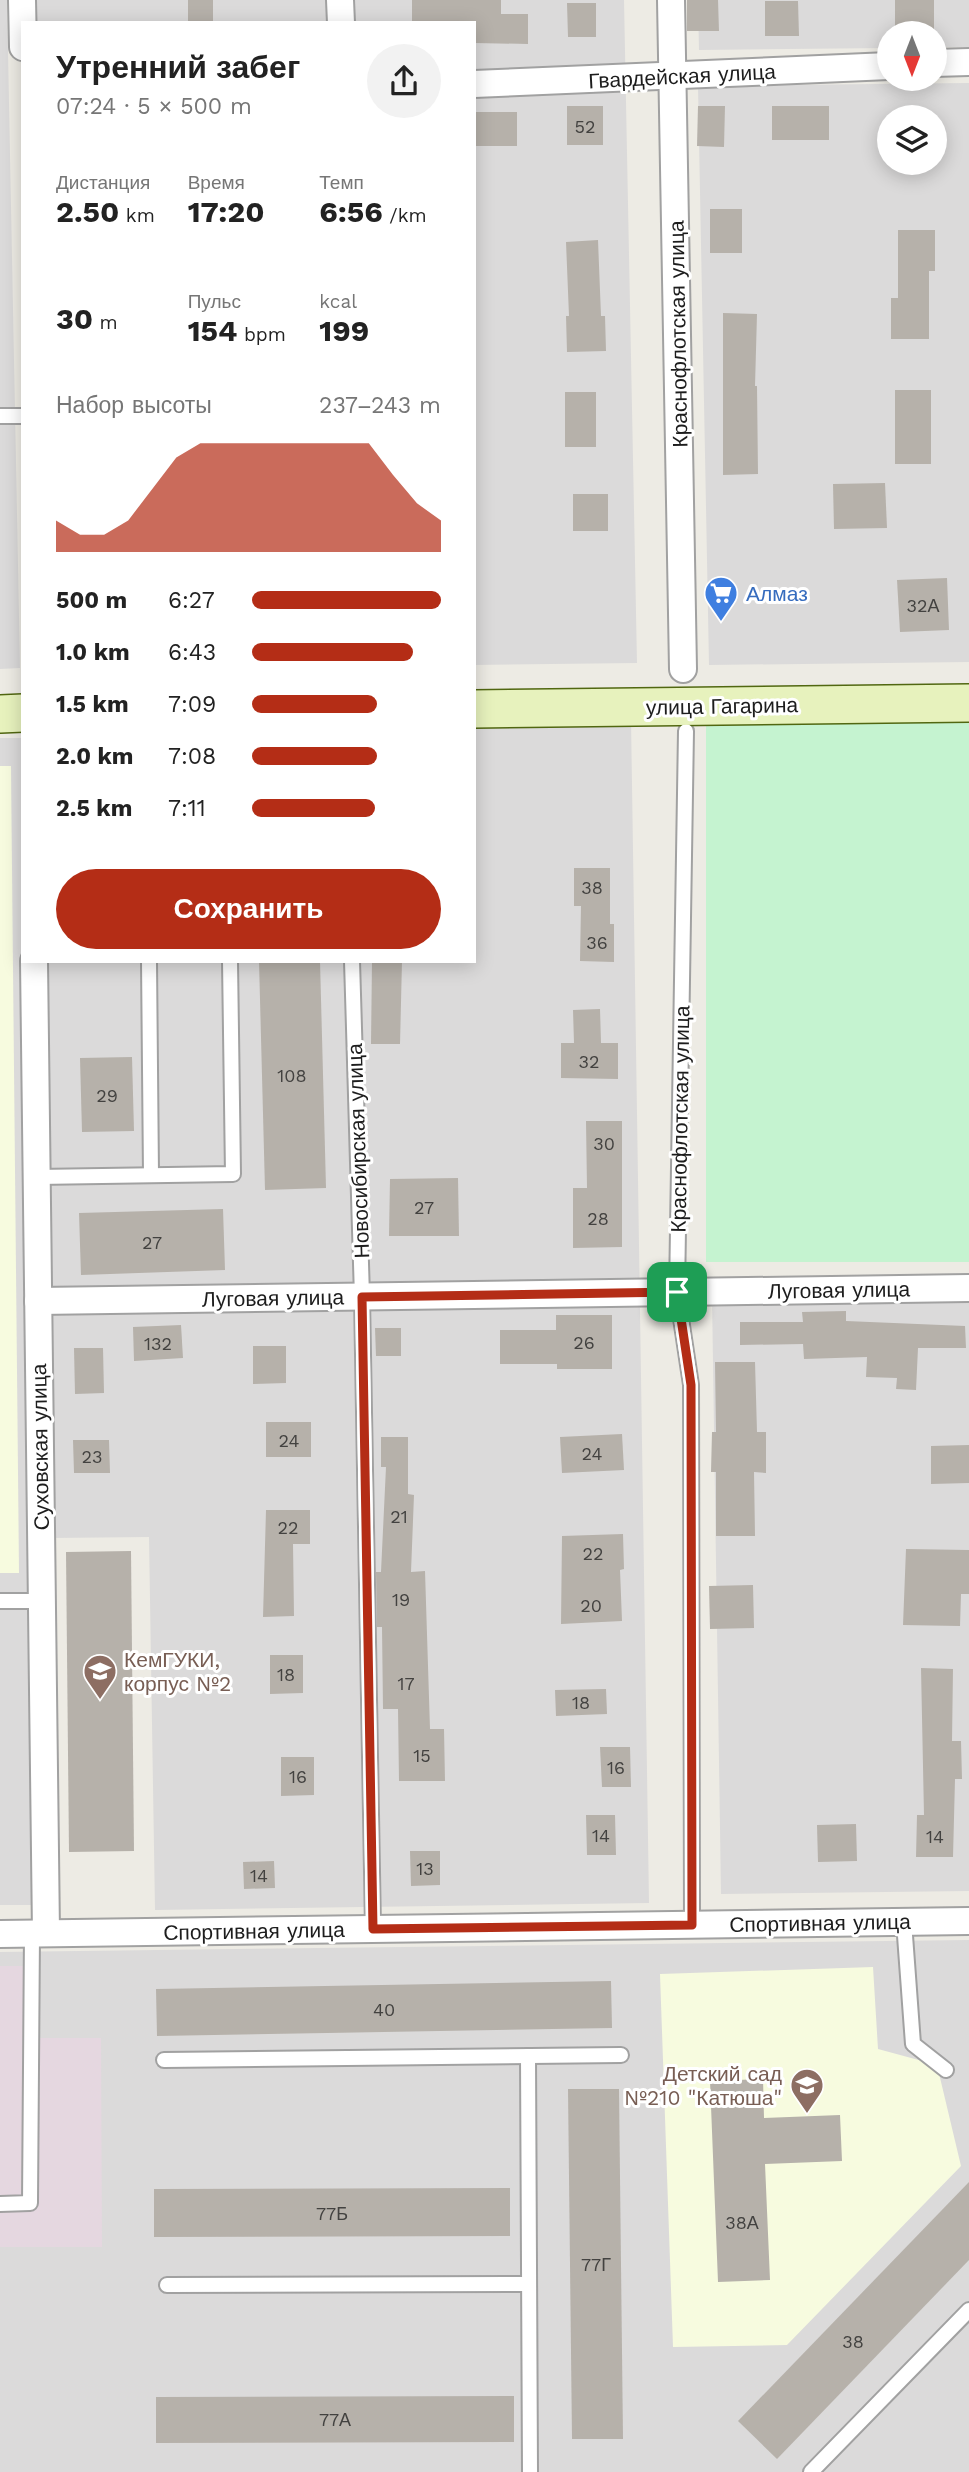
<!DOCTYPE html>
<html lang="ru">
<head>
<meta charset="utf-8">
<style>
  body { margin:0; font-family:"Work Sans",sans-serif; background:#f2f2f2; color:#222; height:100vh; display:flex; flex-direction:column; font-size:26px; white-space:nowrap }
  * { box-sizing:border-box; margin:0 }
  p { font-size:23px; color:#767676 }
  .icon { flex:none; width:38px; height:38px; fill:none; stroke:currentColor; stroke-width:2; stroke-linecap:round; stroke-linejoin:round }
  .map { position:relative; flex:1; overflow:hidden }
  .panel { position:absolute; left:21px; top:21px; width:455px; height:942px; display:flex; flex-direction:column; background:#fff; border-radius:0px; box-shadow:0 4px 18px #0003 }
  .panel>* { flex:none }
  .needle { width:46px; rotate:180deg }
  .tools { position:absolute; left:877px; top:21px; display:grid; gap:14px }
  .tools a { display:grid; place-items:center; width:70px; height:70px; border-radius:50%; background:#fff; box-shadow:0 4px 18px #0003; font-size:35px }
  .pin { position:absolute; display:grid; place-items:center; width:60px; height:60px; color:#fff; margin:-30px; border-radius:14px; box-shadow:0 4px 10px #0006 }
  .round { display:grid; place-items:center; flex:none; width:74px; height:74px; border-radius:37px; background:#f2f2f2 }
  .head { display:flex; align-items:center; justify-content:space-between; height:119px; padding:0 35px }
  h1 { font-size:32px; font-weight:700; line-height:52px }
  .stats { display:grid; grid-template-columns:repeat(3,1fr); gap:10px; height:119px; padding:7px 35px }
  .stats div { display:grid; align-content:center }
  .stats b { font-size:30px; font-weight:700 }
  .stats small { font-size:19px; font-weight:400 }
  .stats p { font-size:19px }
  .chart { height:196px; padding:14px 35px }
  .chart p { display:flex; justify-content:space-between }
  .chart svg { width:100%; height:126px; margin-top:7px; fill:#b42d16; opacity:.7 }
  .action { display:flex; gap:14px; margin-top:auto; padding:14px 35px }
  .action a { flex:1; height:80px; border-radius:42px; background:#b42d16; color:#fff; font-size:28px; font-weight:700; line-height:80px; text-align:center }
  ul { padding:0 35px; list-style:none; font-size:23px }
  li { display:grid; grid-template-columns:112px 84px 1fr; align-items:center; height:52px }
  li i { height:18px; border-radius:9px; background:#b42d16 }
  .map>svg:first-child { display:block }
  .residential { fill:#dbdada; fill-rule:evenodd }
  .industrial { fill:#e5d7e0 }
  .education { fill:#f7fbdf }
  .park { fill:#c5f3d0 }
  .building { fill:#b6b1aa }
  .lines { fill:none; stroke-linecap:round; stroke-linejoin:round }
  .lane-casing { stroke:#a1a1a1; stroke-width:18 }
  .street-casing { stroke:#a1a1a1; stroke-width:30 }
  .secondary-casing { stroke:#516711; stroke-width:40 }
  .lane { stroke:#fff; stroke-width:14 }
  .street { stroke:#fff; stroke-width:26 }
  .secondary { stroke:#e7f2bd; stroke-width:37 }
  .route-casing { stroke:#fff; stroke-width:14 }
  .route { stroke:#b42d16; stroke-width:9 }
  .labels { text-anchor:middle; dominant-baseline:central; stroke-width:6; stroke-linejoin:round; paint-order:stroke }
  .number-label { font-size:18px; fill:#434240 }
  .street-label { font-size:21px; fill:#1d1d1d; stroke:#fff }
  .shop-label { font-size:21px; fill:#366cbe; stroke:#fff; text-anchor:start }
  .education-label { font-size:21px; fill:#785e54; stroke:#fff; text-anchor:start }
</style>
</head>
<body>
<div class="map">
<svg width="969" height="2472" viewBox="0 0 969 2472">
  <rect width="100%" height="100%" fill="#edebe4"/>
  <!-- residential -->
  <g class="residential">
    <polygon points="0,0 7,0 20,668 0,669"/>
    <polygon points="30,0 624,0 637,663 474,665 474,23 30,23"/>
    <polygon points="698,0 969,0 969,47 935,47 934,33 889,33 889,48 699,50"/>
    <path d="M969,83V662L709,665L698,86ZM889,117H934V163H889Z"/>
    <polygon points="631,719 649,1903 155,1910 149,1537 51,1538 42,961 474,961 474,721"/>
    <polygon points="0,738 23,738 33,1905 0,1905"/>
    <polygon points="969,1294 969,1891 721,1894 712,1296"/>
    <polygon points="969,1940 969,2472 0,2472 0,1952"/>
  </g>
  <!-- industrial -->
  <polygon class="industrial" points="0,1966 35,1966 36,2038 101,2038 102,2247 0,2247"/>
  <!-- education -->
  <g class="education">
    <polygon points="0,766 11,766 19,1573 0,1573"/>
    <polygon points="873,1967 878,2049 937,2065 961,2166 787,2345 673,2347 660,1974"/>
  </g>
  <!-- park -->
  <rect class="park" x="706" y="713" width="263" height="549"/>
  <!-- building -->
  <g class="building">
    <rect x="188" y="0" width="25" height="23"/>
    <polygon points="412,0 501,0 501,14 528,14 528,44 475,43 475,23 412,23"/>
    <polygon points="687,0 718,0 719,31 687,31"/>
    <rect x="895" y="0" width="39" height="31"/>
    <polygon points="765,1 798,1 799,36 765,36"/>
    <polygon points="567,3 596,3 596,37 568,37"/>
    <rect x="567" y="106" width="36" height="39"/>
    <polygon points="698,106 725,106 724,147 697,146"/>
    <rect x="772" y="106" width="57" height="34"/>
    <rect x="474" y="112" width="43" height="34"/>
    <rect x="710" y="209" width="32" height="44"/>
    <polygon points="898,230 935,230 935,271 929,271 929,339 891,339 891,298 898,298"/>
    <polygon points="598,240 601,316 605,316 606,351 567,352 566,316 569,316 566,242"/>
    <polygon points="723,313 757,314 755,386 757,386 758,474 723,475"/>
    <rect x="895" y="390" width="36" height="74"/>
    <rect x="565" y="392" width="31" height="55"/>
    <polygon points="885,483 887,528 834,529 833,484"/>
    <rect x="573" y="494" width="35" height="37"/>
    <polygon points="947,578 949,630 900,632 897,580"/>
    <polygon points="574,868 610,868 610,924 614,924 614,962 580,961 581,906 574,906"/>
    <polygon points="259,961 320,961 326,1188 265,1190"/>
    <polygon points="372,961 402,961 400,1044 371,1044"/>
    <polygon points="600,1009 601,1043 618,1043 618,1079 561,1078 561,1043 574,1043 573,1010"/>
    <polygon points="132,1057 134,1131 82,1132 80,1058"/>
    <polygon points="586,1121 622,1121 622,1247 573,1248 573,1188 587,1188"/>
    <polygon points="458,1178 459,1236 389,1236 390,1179"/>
    <polygon points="223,1209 225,1270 81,1275 79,1213"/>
    <polygon points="846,1311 846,1321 965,1326 966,1348 918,1348 916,1390 896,1389 897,1378 866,1377 867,1357 804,1359 803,1344 740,1345 740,1322 803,1322 802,1312"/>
    <polygon points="556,1315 612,1315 612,1369 557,1369 557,1364 500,1364 500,1330 556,1330"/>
    <polygon points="181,1325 183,1358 134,1361 133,1327"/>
    <polygon points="375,1328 401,1328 401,1356 376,1356"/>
    <polygon points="253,1346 286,1346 286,1383 253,1384"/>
    <polygon points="74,1348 103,1348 104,1393 75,1394"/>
    <polygon points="715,1362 755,1362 757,1432 766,1432 766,1473 754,1472 755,1536 716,1536 716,1472 711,1472 712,1432 716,1432"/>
    <rect x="266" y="1422" width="45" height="35"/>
    <polygon points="622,1434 624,1470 562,1473 560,1437"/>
    <polygon points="381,1437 408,1437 408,1494 414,1495 411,1572 425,1571 430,1729 444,1729 445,1781 399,1781 398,1709 383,1709 382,1627 377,1627 376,1572 381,1572 386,1467 381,1467"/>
    <polygon points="73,1440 109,1440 110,1473 74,1473"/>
    <polygon points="969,1445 969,1483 931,1484 931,1446"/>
    <polygon points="266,1510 310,1510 310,1544 293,1544 294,1616 263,1617"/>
    <polygon points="623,1534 624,1569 620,1570 622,1621 561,1624 562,1536"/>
    <polygon points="906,1549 969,1550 969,1594 961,1594 960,1626 903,1625"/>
    <polygon points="131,1551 134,1851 69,1852 66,1552"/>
    <polygon points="753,1585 754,1628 710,1629 709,1586"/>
    <polygon points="270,1655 303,1655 303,1693 270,1694"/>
    <polygon points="921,1668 953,1669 952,1741 961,1741 962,1779 955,1779 953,1857 916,1857 917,1815 924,1815"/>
    <polygon points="606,1689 607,1714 556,1716 555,1690"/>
    <polygon points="600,1747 630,1747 631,1787 602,1787"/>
    <polygon points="281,1757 314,1757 314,1795 281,1796"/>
    <polygon points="586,1815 615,1815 616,1855 587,1855"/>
    <polygon points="856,1824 857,1861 818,1862 817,1825"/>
    <polygon points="410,1851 440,1851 440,1885 411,1886"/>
    <polygon points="274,1861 275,1888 244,1889 243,1862"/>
    <polygon points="611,1981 612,2028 157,2036 156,1989"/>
    <polygon points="763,2079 764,2118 840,2115 842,2161 765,2164 770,2280 718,2282 710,2081"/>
    <polygon points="568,2089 619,2089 623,2439 572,2439"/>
    <polygon points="969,2182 969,2260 777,2459 738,2421"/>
    <polygon points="510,2188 510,2236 154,2237 154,2189"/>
    <polygon points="514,2396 514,2442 156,2443 156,2397"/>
  </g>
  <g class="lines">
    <defs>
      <g id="lane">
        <polyline points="0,416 23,416"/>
        <polyline points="686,731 677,1292 691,1385 692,1925"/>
        <polyline points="149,961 151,1175"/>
        <polyline points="352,961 362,1297 373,1929"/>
        <polyline points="37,1177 233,1174 230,961"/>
        <polyline points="0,1601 42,1601"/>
        <polyline points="904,1922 913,2044 946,2070"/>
        <polyline points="528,2056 530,2472"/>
        <polyline points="164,2060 621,2055"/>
        <polyline points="0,2204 30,2203 32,1933"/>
        <polyline points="167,2285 529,2284"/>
        <polyline points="811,2472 969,2310"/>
      </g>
      <g id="street">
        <polyline points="22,0 23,47"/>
        <polyline points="340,0 341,23"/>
        <polyline points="671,0 683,669"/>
        <polyline points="934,63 969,62"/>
        <polyline points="474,84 889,66"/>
        <polyline points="34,961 46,1933"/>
        <polyline points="38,1301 969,1288"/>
        <polyline points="0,1934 969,1921"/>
      </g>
      <g id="secondary">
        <polyline points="474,709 969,703"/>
        <polyline points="0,714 23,713"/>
      </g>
    </defs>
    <!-- lane casing -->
    <use href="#lane" class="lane-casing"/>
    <!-- street casing -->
    <use href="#street" class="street-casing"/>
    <!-- secondary casing -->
    <use href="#secondary" class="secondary-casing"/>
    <!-- lane -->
    <use href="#lane" class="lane"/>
    <!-- street -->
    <use href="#street" class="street"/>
    <!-- secondary -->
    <use href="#secondary" class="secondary"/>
  </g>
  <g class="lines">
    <defs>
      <polygon id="route" points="677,1292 691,1385 692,1925 373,1929 362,1297"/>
    </defs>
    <!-- route casing -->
    <use href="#route" class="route-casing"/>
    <!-- route -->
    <use href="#route" class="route"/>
  </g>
  <!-- icons -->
  <defs>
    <symbol id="supermarket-pin" viewBox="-11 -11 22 30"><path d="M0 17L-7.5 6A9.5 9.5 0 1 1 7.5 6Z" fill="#3f7fe0" stroke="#fff"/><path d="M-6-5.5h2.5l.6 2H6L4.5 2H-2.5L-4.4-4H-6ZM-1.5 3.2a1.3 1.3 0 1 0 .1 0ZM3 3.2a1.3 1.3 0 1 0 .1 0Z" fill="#fff"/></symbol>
    <symbol id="university-pin" viewBox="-11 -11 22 30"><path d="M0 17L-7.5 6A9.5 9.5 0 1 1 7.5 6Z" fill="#8d6e63" stroke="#fff"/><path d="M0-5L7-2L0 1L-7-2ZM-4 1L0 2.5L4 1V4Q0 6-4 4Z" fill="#fff"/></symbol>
    <symbol id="school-pin" viewBox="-11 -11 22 30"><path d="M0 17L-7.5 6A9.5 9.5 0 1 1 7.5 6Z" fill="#8d6e63" stroke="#fff"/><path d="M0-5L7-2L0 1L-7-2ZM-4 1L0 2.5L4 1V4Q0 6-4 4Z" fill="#fff"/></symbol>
  </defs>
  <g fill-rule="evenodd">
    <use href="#supermarket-pin" x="702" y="574" width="38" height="52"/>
    <use href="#university-pin" x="81" y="1652" width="38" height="52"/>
    <use href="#school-pin" x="788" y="2066" width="38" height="52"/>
  </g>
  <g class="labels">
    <!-- number labels -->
    <g class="number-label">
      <text x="585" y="126">52</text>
      <text x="923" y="605">32А</text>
      <text x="592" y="887">38</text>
      <text x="597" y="942">36</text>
      <text x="589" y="1061">32</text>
      <text x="292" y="1075">108</text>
      <text x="107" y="1095">29</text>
      <text x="604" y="1143">30</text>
      <text x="424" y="1207">27</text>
      <text x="598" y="1218">28</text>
      <text x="152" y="1242">27</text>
      <text x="584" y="1342">26</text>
      <text x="158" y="1343">132</text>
      <text x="289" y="1440">24</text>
      <text x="592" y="1453">24</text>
      <text x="92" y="1456">23</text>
      <text x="399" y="1516">21</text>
      <text x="288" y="1527">22</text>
      <text x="593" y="1553">22</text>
      <text x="401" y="1599">19</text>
      <text x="591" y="1605">20</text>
      <text x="286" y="1674">18</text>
      <text x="406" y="1683">17</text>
      <text x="581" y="1702">18</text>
      <text x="422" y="1755">15</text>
      <text x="616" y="1767">16</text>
      <text x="298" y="1776">16</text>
      <text x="601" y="1835">14</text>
      <text x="935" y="1836">14</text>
      <text x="425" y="1868">13</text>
      <text x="259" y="1875">14</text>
      <text x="384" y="2009">40</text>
      <text x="332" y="2213">77Б</text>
      <text x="742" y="2222">38А</text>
      <text x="596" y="2264">77Г</text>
      <text x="853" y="2341">38</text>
      <text x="335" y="2419">77А</text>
    </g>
    <!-- street labels -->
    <g class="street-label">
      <text transform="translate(682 76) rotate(-3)">Гвардейская улица</text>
      <text transform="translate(678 334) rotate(-91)">Краснофлотская улица</text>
      <text transform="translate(722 706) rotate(-1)">улица Гагарина</text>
      <text transform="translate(680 1119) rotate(-89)">Краснофлотская улица</text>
      <text transform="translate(358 1151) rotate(-92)">Новосибирская улица</text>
      <text transform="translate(839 1290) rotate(-1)">Луговая улица</text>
      <text transform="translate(273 1298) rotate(-1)">Луговая улица</text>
      <text transform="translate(40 1447) rotate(-91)">Суховская улица</text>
      <text transform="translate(820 1923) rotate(-1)">Спортивная улица</text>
      <text transform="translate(254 1931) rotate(-1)">Спортивная улица</text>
    </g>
    <!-- shop labels -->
    <g class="shop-label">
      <text x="746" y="593">Алмаз</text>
    </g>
    <!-- education labels -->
    <g class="education-label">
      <text x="124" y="1659">КемГУКИ,<tspan x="124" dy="24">корпус №2</tspan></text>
      <text x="782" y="2073" text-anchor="end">Детский сад<tspan x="782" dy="24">№210 "Катюша"</tspan></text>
    </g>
  </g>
</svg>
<div class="tools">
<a><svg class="needle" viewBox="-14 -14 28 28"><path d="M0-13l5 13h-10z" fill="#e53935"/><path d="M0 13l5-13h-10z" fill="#767676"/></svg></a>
<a><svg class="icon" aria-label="layers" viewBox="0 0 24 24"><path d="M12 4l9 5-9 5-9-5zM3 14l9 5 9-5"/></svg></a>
</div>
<div class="pin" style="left:677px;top:1292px;background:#1e9e55"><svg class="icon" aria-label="arrive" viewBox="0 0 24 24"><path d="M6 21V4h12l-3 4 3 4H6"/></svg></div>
<section class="panel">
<div class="head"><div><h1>Утренний забег</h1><p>07:24 · 5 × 500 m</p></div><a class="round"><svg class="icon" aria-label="share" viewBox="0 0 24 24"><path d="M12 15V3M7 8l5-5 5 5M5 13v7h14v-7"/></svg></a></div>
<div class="stats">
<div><p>Дистанция</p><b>2.50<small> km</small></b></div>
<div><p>Время</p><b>17:20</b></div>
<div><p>Темп</p><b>6:56<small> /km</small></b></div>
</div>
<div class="stats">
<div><b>30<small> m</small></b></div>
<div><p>Пульс</p><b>154<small> bpm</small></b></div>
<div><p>kcal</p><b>199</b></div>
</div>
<div class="chart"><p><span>Набор высоты</span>237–243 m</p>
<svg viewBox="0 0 160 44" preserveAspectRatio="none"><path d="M0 44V33L10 38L20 38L30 33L40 22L50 11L60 6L70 6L80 6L90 6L100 6L110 6L120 6L130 6L140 17L150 27L160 33V44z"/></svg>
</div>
<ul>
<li><b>500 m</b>6:27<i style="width:100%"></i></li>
<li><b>1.0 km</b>6:43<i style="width:85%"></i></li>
<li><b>1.5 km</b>7:09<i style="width:66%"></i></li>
<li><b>2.0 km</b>7:08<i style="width:66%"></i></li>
<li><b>2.5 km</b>7:11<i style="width:65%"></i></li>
</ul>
<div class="action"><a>Сохранить</a></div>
</section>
</div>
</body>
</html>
